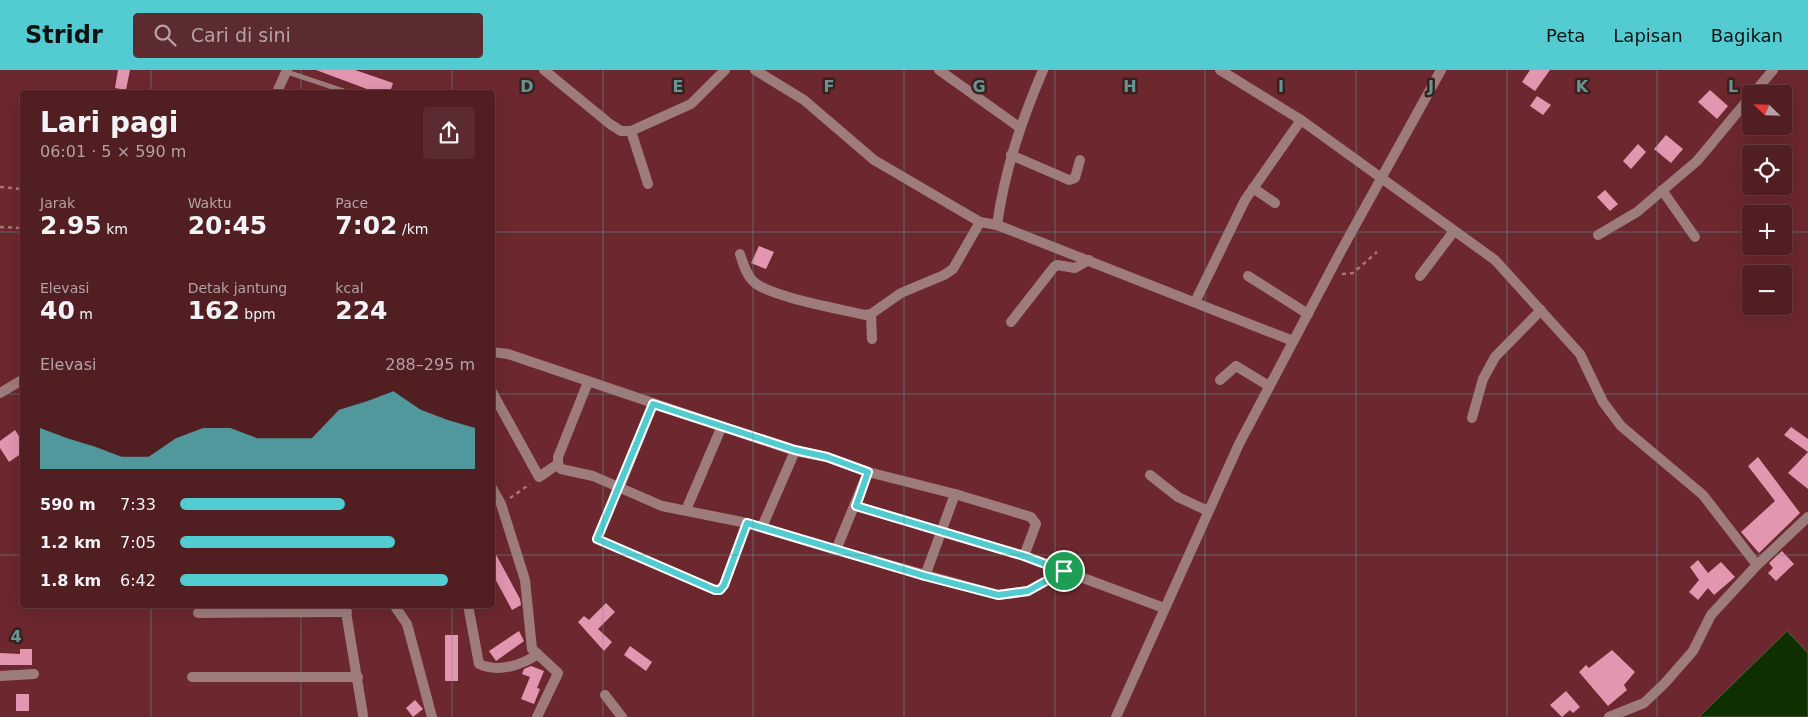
<!DOCTYPE html>
<html lang="id">
<head>
<meta charset="utf-8">
<style>
  body { margin:0; font-family:"DejaVu Sans",sans-serif; background:#5b2b2f; color:#f1f3f6; height:100vh; display:flex; flex-direction:column; font-size:19px; white-space:nowrap }
  * { box-sizing:border-box; margin:0 }
  p { font-size:16px; color:#b4a2a5 }
  .icon { flex:none; width:28px; height:28px; fill:none; stroke:currentColor; stroke-width:2; stroke-linecap:round; stroke-linejoin:round }
  .map { position:relative; flex:1; overflow:hidden }
  .sheet { position:absolute; left:20px; top:20px; width:475px; height:518px; display:flex; flex-direction:column; background:#511e22; border-radius:5px; box-shadow:0 5px 20px #0002,0 0 0 1px #673c40 }
  .sheet>* { flex:none }
  .needle { width:32px; rotate:293deg }
  .buttons { position:absolute; left:1742px; top:15px; display:grid; gap:10px }
  .buttons a { display:grid; place-items:center; width:50px; height:50px; border-radius:5px; background:#511e22; box-shadow:0 5px 20px #0002,0 0 0 1px #673c40; font-size:25px }
  .pin { position:absolute; display:grid; place-items:center; width:42px; height:42px; color:#fff; margin:-21px; border:2px solid #fff; border-radius:50%; box-shadow:0 1px 5px #0007 }
  .round { display:grid; place-items:center; flex:none; width:52px; height:52px; border-radius:5px; background:#5b2b2f }
  .head { display:flex; align-items:center; justify-content:space-between; height:85px; padding:0 20px }
  h1 { font-size:28px; font-weight:800; line-height:38px }
  .figures { display:grid; grid-template-columns:repeat(3,1fr); gap:8px; height:85px; padding:5px 20px }
  .figures div { display:grid; align-content:center }
  .figures b { font-size:25px; font-weight:800 }
  .figures small { font-size:14px; font-weight:400 }
  .figures p { font-size:14px }
  .chart { height:140px; padding:10px 20px }
  .chart p { display:flex; justify-content:space-between }
  .chart svg { width:100%; height:90px; margin-top:5px; fill:#52ccd0; opacity:.7 }
  ul { padding:0 20px; list-style:none; font-size:16px }
  li { display:grid; grid-template-columns:80px 60px 1fr; align-items:center; height:38px }
  li i { height:12px; border-radius:6px; background:#52ccd0 }
  header { display:flex; align-items:center; gap:30px; box-sizing:border-box; height:70px; padding:0 25px; background:#52ccd0; color:#111 }
  header strong { font-size:24px }
  nav { display:flex; gap:28px; margin-inline-start:auto; font-size:18px }
  .search { width:350px; height:45px; background:#5b2b2f; display:flex; align-items:center; gap:12px; box-sizing:border-box; padding:0 18px; border-radius:5px; color:#b4a2a5; font-size:19px }
  .map>svg:first-child { display:block }
  .water { fill:#0e2f00; stroke:#56603f }
  .building { fill:#e396b0 }
  .lines { fill:none; stroke-linecap:round; stroke-linejoin:round }
  .path { stroke:#ad7377; stroke-width:2.5; stroke-dasharray:4 4; stroke-linecap:butt }
  .service { stroke:#9f7c7c; stroke-width:5 }
  .minor { stroke:#9f7c7c; stroke-width:10 }
  .tertiary { stroke:#9f7c7c; stroke-width:10 }
  .route-casing { stroke:#fff; stroke-width:10 }
  .route { stroke:#52ccd0; stroke-width:6 }
  .grid { fill:none; stroke:#639791; stroke-width:1; stroke-opacity:0.55 }
  .grid-label { font-size:16px; text-anchor:middle; font-weight:bold; fill:#639791; stroke:#3d1e1f; stroke-width:5; stroke-linejoin:round; paint-order:stroke }
</style>
</head>
<body>
<header>
<strong>Stridr</strong>
<div class="search"><svg class="icon" aria-label="search" viewBox="0 0 24 24"><circle cx="10" cy="10" r="6"/><path d="M15 15l6 6"/></svg>Cari di sini</div>
<nav><a>Peta</a><a>Lapisan</a><a>Bagikan</a></nav>
</header>
<div class="map">
<svg width="1808" height="647" viewBox="0 0 1808 647">
  <rect width="100%" height="100%" fill="#6c282e"/>
  <!-- water -->
  <polygon class="water" points="1787,561 1808,583 1808,647 1699,647"/>
  <!-- building -->
  <g class="building">
    <polygon points="118,0 130,0 126,20 115,18"/>
    <polygon points="316,0 355,0 393,13 390,22 375,22"/>
    <polygon points="1530,0 1550,0 1535,21 1522,12"/>
    <polygon points="1710,20 1728,36 1717,49 1698,32"/>
    <polygon points="1537,26 1551,35 1543,45 1530,36"/>
    <polygon points="1666,65 1683,79 1671,93 1654,79"/>
    <polygon points="1638,74 1646,82 1631,99 1623,91"/>
    <polygon points="1605,120 1618,134 1610,141 1597,127"/>
    <polygon points="759,176 774,182 766,199 751,193"/>
    <polygon points="1791,357 1808,369 1808,419 1788,403 1808,382 1784,365"/>
    <polygon points="15,360 22,371 22,383 9,392 0,378 0,371"/>
    <polygon points="1758,387 1800,443 1759,483 1741,462 1775,431 1748,396"/>
    <polygon points="492,477 520,529 521,535 512,540 492,503"/>
    <polygon points="1782,481 1794,494 1776,511 1768,503 1773,498 1769,493"/>
    <polygon points="1698,490 1708,503 1721,492 1735,507 1714,525 1708,518 1698,530 1689,522 1699,510 1690,497"/>
    <polygon points="606,533 615,542 598,559 612,572 604,581 578,552 584,546 589,550"/>
    <polygon points="519,561 524,571 496,591 489,581"/>
    <rect x="445" y="565" width="13" height="46"/>
    <polygon points="630,576 652,592 646,601 624,585"/>
    <polygon points="20,579 32,579 32,595 0,595 0,583 20,584"/>
    <polygon points="1612,580 1635,602 1624,615 1627,620 1608,636 1579,602 1586,595 1589,598"/>
    <polygon points="531,596 544,601 537,618 540,619 534,634 521,629 530,607 522,604 524,599"/>
    <polygon points="1566,621 1580,637 1573,643 1570,640 1562,647 1550,635"/>
    <rect x="16" y="624" width="13" height="17"/>
    <polygon points="415,630 423,639 413,647 406,638"/>
  </g>
  <g class="lines">
    <!-- path -->
    <g class="path">
      <polyline points="0,117 22,119"/>
      <polyline points="0,157 22,158"/>
      <polyline points="1342,204 1353,203 1377,182"/>
      <polyline points="510,428 530,414"/>
      <polyline points="602,459 615,427"/>
    </g>
    <!-- service -->
    <polyline class="service" points="287,2 347,22"/>
    <!-- minor -->
    <g class="minor">
      <polyline points="544,0 610,54 621,61 631,61 691,34 725,0"/>
      <polyline points="755,0 804,30 874,90 980,152 997,155 1293,271"/>
      <polyline points="939,0 1019,57"/>
      <polyline points="1220,0 1301,50 1495,190 1580,284 1603,332 1621,356 1703,425 1757,495"/>
      <polyline points="1753,24 1773,0"/>
      <polyline points="631,61 648,114"/>
      <polyline points="1011,85 1069,110 1075,108 1080,90"/>
      <polyline points="1253,118 1275,133"/>
      <polyline points="1662,120 1695,167"/>
      <path d="M997,155C1005,99 1021,52 1043,0"/>
      <polyline points="1598,165 1637,142 1697,91 1751,26"/>
      <path d="M740,184C743,193 746,205 754,212C770,227 841,239 865,245L871,244L901,223L944,205L953,199L980,152"/>
      <polyline points="1248,206 1308,244"/>
      <polyline points="1420,206 1454,161"/>
      <polyline points="1195,232 1245,130 1301,50"/>
      <polyline points="871,244 872,269"/>
      <polyline points="1011,252 1054,197 1057,195 1075,198 1089,190"/>
      <polyline points="492,282 508,284 795,381 762,457"/>
      <polyline points="1220,310 1236,296 1269,316"/>
      <polyline points="588,312 558,387 558,394 561,399 593,406 662,436 747,453"/>
      <polyline points="492,322 539,407 558,394"/>
      <polyline points="1472,348 1483,309 1495,287 1541,240"/>
      <polyline points="795,381 827,387 868,402"/>
      <polyline points="1150,405 1178,427 1208,441"/>
      <polyline points="620,416 653,334"/>
      <polyline points="492,418 501,434 525,510 532,579 558,603 537,647"/>
      <polyline points="856,436 1024,486 1164,538"/>
      <polyline points="686,440 722,356"/>
      <polyline points="597,469 715,520 720,519 724,515 747,453 836,480"/>
      <polyline points="1024,486 1036,454 1031,447 955,424 868,402 836,480 998,525 1028,521 1064,501"/>
      <polyline points="925,506 955,424"/>
      <polyline points="394,535 407,554 432,647"/>
      <path d="M468,535L479,594C499,603 522,595 538,584"/>
      <polyline points="345,536 363,645"/>
      <polyline points="198,543 347,542"/>
      <polyline points="0,606 34,604"/>
      <polyline points="192,607 358,607"/>
      <polyline points="605,625 622,647"/>
      <polyline points="1116,647 1239,374 1341,181 1441,0"/>
      <polyline points="1609,647 1644,633 1665,613 1693,581 1711,545 1757,495 1808,447"/>
    </g>
    <!-- tertiary -->
    <g class="tertiary">
      <polyline points="277,22 287,0"/>
      <polyline points="0,323 22,310"/>
    </g>
  </g>
  <g class="lines">
    <defs>
      <polygon id="route" points="653,334 795,380 827,387 868,402 856,436 1024,486 1064,501 1028,521 998,525 925,506 747,453 724,515 720,520 715,520 597,469"/>
    </defs>
    <!-- route casing -->
    <use href="#route" class="route-casing"/>
    <!-- route -->
    <use href="#route" class="route"/>
  </g>
  <!-- grid -->
  <path class="grid" d="M151,0V22M301,0V22M452,0V22M603,0V647M753,0V647M904,0V647M1055,0V647M1205,0V647M1356,0V647M1507,0V647M1657,0V647M0,162H22M492,162H1751M1784,162H1808M0,324H22M492,324H1808M0,485H22M492,485H1808M151,535V647M301,535V647M452,535V647"/>
  <g class="grid-label">
    <text x="527" y="22">D</text>
    <text x="678" y="22">E</text>
    <text x="829" y="22">F</text>
    <text x="979" y="22">G</text>
    <text x="1130" y="22">H</text>
    <text x="1281" y="22">I</text>
    <text x="1431" y="22">J</text>
    <text x="1582" y="22">K</text>
    <text x="1733" y="22">L</text>
    <text x="16" y="572">4</text>
  </g>
</svg>
<div class="buttons">
<a><svg class="needle" viewBox="-14 -14 28 28"><path d="M0-13l5 13h-10z" fill="#e53935"/><path d="M0 13l5-13h-10z" fill="#b4a2a5"/></svg></a>
<a><svg class="icon" aria-label="locate" viewBox="0 0 24 24"><circle cx="12" cy="12" r="6"/><path d="M12 2v4M12 18v4M2 12h4M18 12h4"/></svg></a>
<a>+</a>
<a>−</a>
</div>
<div class="pin" style="left:1064px;top:501px;background:#1e9e55"><svg class="icon" aria-label="arrive" viewBox="0 0 24 24"><path d="M6 21V4h12l-3 4 3 4H6"/></svg></div>
<section class="sheet">
<div class="head"><div><h1>Lari pagi</h1><p>06:01 · 5 × 590 m</p></div><a class="round"><svg class="icon" aria-label="share" viewBox="0 0 24 24"><path d="M12 15V3M7 8l5-5 5 5M5 13v7h14v-7"/></svg></a></div>
<div class="figures">
<div><p>Jarak</p><b>2.95<small> km</small></b></div>
<div><p>Waktu</p><b>20:45</b></div>
<div><p>Pace</p><b>7:02<small> /km</small></b></div>
</div>
<div class="figures">
<div><p>Elevasi</p><b>40<small> m</small></b></div>
<div><p>Detak jantung</p><b>162<small> bpm</small></b></div>
<div><p>kcal</p><b>224</b></div>
</div>
<div class="chart"><p><span>Elevasi</span>288–295 m</p>
<svg viewBox="0 0 160 44" preserveAspectRatio="none"><path d="M0 44V24L10 29L20 33L30 38L40 38L50 29L60 24L70 24L80 29L90 29L100 29L110 15L120 11L130 6L140 15L150 20L160 24V44z"/></svg>
</div>
<ul>
<li><b>590 m</b>7:33<i style="width:56%"></i></li>
<li><b>1.2 km</b>7:05<i style="width:73%"></i></li>
<li><b>1.8 km</b>6:42<i style="width:91%"></i></li>
</ul>
</section>
</div>
</body>
</html>
